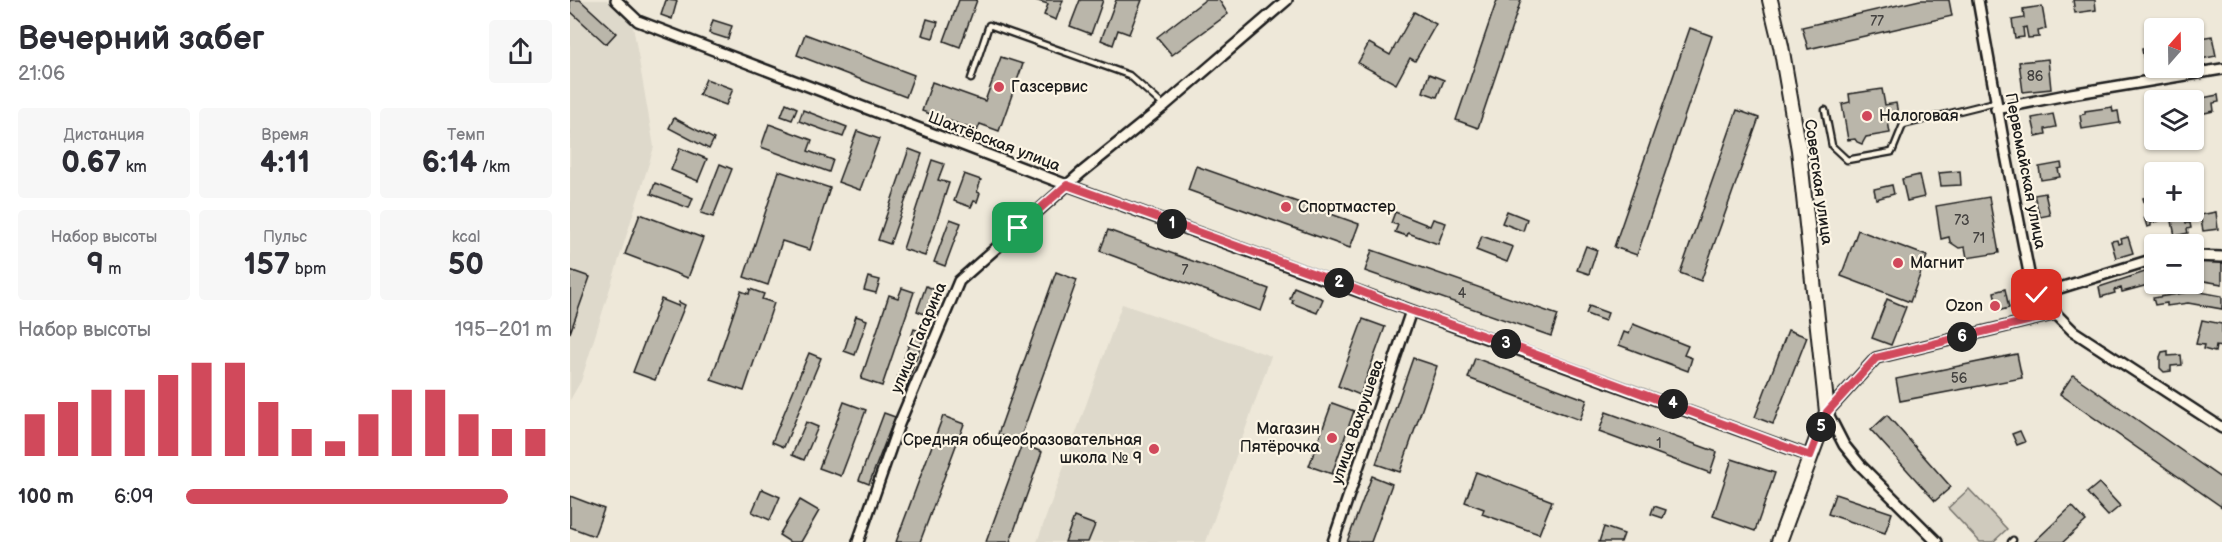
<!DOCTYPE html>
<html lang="ru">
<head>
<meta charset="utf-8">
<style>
  body { margin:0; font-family:"Balsamiq Sans",sans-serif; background:#f7f7f7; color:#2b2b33; height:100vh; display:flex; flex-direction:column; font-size:22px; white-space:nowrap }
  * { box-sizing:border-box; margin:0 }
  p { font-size:20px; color:#7c7c81 }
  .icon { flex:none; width:33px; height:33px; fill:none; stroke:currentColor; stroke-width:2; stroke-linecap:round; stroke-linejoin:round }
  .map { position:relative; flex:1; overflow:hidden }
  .side { display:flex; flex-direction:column; background:#fff; width:570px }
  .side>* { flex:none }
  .needle { width:39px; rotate:20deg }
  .controls { position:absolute; left:1574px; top:18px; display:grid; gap:12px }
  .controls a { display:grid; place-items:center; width:60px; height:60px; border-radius:6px; background:#fff; box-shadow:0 2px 4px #0004; font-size:30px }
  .pin { position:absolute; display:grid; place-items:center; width:51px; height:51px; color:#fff; margin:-26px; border-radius:12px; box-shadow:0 3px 9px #0006 }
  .km { position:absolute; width:30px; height:30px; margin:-15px; border-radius:50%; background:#222; color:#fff; font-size:16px; line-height:30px; text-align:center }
  .round { display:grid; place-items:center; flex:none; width:63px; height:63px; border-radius:6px; background:#f7f7f7 }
  .summary { display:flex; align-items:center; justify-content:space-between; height:102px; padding:0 18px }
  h1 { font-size:33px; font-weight:600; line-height:45px }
  .stats { display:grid; grid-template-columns:repeat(3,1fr); gap:9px; height:102px; padding:6px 18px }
  .stats div { display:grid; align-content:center; border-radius:6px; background:#f7f7f7; text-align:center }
  .stats b { font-size:30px; font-weight:600 }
  .stats small { font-size:16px; font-weight:400 }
  .stats p { font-size:16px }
  .chart { height:168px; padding:12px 18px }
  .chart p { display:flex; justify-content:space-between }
  .chart svg { width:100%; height:108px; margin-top:6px; stroke:#d1495b; stroke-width:6 }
  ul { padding:0 18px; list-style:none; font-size:20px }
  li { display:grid; grid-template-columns:96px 72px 1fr; align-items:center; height:45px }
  li i { height:15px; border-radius:8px; background:#d1495b }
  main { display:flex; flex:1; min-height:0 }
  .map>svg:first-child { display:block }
  .built { fill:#ded9cb }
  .green { fill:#cfcabd; stroke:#76736c; stroke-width:1.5 }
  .building { fill:#bab6aa; stroke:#1c1c1c; stroke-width:1.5 }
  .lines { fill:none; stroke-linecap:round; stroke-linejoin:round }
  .service-casing { stroke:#1c1c1c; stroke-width:9 }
  .minor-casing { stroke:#1c1c1c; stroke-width:14 }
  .secondary-casing { stroke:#1c1c1c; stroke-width:18 }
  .service { stroke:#fcf5e5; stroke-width:4.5 }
  .minor { stroke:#fcf5e5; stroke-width:9 }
  .secondary { stroke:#fcf5e5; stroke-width:14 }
  .route-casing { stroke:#fff; stroke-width:12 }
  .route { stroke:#d1495b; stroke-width:8 }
  .poi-dot { fill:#d1495b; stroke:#fcf5e5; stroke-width:2 }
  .labels { text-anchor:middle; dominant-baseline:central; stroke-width:4.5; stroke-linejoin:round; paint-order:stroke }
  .number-label { font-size:14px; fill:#444240 }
  .poi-label { font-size:16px; fill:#1c1c1c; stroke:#fcf5e5; text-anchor:start }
  .street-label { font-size:16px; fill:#1c1c1c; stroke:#fcf5e5 }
</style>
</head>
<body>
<main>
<section class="side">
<div class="summary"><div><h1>Вечерний забег</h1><p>21:06</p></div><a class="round"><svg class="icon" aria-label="share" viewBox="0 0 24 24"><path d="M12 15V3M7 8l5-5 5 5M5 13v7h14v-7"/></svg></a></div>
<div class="stats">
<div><p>Дистанция</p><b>0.67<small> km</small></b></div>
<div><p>Время</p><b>4:11</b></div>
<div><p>Темп</p><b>6:14<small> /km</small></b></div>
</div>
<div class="stats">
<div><p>Набор высоты</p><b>9<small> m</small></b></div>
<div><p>Пульс</p><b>157<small> bpm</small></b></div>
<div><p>kcal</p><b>50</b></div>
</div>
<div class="chart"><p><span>Набор высоты</span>195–201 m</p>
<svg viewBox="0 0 160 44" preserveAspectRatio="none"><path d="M5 44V27M15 44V22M25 44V17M35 44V17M45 44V11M55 44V6M65 44V6M75 44V22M85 44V33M95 44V38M105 44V27M115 44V17M125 44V17M135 44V27M145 44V33M155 44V33"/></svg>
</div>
<ul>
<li><b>100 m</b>6:09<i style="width:88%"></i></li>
</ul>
</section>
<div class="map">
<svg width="1652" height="542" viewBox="0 0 1652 542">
  <rect width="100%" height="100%" fill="#eee8d9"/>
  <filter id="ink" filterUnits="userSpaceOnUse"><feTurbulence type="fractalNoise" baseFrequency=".0167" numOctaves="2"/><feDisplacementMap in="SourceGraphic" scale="12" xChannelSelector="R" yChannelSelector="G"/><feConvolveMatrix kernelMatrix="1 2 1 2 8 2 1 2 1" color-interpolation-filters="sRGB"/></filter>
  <g filter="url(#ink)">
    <!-- built -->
    <g class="built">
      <polygon points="0,0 37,0 63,26 84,147 11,381 0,400"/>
      <polygon points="552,304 701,356 636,542 467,542"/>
    </g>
    <!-- green -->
    <polygon class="green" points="1399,489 1437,529 1423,542 1410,542 1378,508"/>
    <!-- building -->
    <g class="building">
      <polygon points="0,0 10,0 46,33 36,44 0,11"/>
      <polygon points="96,0 107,1 102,19 91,15"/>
      <polygon points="389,0 407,0 390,47 374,41"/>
      <polygon points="465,0 493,0 486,20 474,15 478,4"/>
      <polygon points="510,0 533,0 521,34 500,26"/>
      <polygon points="546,0 572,0 559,34 548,30 543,45 531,40"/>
      <polygon points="635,0 649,0 658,14 602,55 587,37"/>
      <polygon points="927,0 951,0 908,128 886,120"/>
      <polygon points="1350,0 1379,0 1382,16 1238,49 1232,27"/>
      <polygon points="1503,0 1525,0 1526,10 1505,13"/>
      <polygon points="1472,6 1476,29 1468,31 1469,37 1458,38 1456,27 1453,28 1454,37 1445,38 1442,20 1454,18 1453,9"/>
      <polygon points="844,12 866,24 845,61 840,58 826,84 788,63 799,43 820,55"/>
      <polygon points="357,19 368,22 363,38 352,35"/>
      <polygon points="143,20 162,26 158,39 139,33"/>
      <polygon points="1120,28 1142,36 1067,255 1044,247"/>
      <polygon points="235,34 344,75 336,97 227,55"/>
      <polygon points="1642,36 1646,56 1626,60 1623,39"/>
      <polygon points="1583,47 1584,65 1575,67 1572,49"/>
      <polygon points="431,57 453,64 429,131 410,124 407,131 352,111 362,82 415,101"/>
      <polygon points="1478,59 1481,89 1453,92 1449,62"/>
      <polygon points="859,74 874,80 867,97 853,92"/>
      <polygon points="136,79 163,89 156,105 129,95"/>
      <polygon points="1312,89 1315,105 1326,103 1329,119 1318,121 1320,133 1296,137 1292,144 1287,142 1285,139 1278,140 1272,104 1280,102 1279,94"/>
      <polygon points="1648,95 1649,102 1643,103 1644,111 1630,114 1629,106 1633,106 1632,98"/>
      <polygon points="216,103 227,108 222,120 211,116"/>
      <polygon points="1542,107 1543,112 1548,111 1550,123 1512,129 1510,115 1515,114 1515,111"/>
      <polygon points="233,110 277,127 273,137 229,121"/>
      <polygon points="1167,110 1189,118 1131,281 1110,273"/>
      <polygon points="1483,114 1486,127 1475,129 1476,134 1466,136 1462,118"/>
      <polygon points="104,118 144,139 139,149 99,128"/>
      <polygon points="199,124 242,140 238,151 263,160 259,172 191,147"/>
      <polygon points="287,131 309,139 290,190 268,182"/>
      <polygon points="110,148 137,159 128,181 101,170"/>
      <polygon points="339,149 352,154 320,244 308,240"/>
      <polygon points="362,160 374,164 368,180 379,183 355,256 333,249"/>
      <polygon points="1491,163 1492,168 1488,169 1490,177 1471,180 1469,167"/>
      <polygon points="150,164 162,169 143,217 131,213"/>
      <polygon points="626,166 789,224 780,248 618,190"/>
      <polygon points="209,171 260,188 240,250 212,241 198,285 174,277"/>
      <polygon points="1390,171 1391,185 1371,186 1369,173"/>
      <polygon points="394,174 411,180 407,192 410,193 407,202 404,201 401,207 384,201"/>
      <polygon points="1349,175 1354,197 1337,201 1332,179"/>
      <polygon points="85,183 123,198 119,208 81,194"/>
      <polygon points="1322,185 1324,194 1306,199 1304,189"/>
      <polygon points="1475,193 1480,215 1470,217 1464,195"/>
      <polygon points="1584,195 1584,212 1593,212 1595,219 1581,223 1581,226 1577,227 1574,217 1578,215 1573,198"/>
      <polygon points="1419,197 1429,253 1397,258 1395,247 1389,248 1380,242 1379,237 1371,239 1366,206"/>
      <polygon points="937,211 957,219 953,231 932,223"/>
      <polygon points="825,212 860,226 863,219 876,223 868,244 838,233 837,236 825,232 828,225 821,223"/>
      <polygon points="1646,212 1648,229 1633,231 1630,215"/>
      <polygon points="70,214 133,238 118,278 55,254"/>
      <polygon points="380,219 391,223 375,266 364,262"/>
      <polygon points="1615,219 1616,223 1620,223 1621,228 1617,229 1618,233 1605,236 1602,221"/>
      <polygon points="538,230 699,289 691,311 530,251"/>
      <polygon points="1288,230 1357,256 1340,302 1271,276"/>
      <polygon points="912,236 943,247 937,262 906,250"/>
      <polygon points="1558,237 1563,253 1546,258 1541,241 1547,240 1548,244 1552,243 1551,239"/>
      <polygon points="1016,246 1027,250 1019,274 1007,270"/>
      <polygon points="802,250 988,315 981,336 795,271"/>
      <polygon points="1623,259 1652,261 1652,284 1623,279"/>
      <polygon points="1584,269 1584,284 1606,284 1580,291 1578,285 1552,292 1551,288 1544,290 1545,293 1531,297 1529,287"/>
      <polygon points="0,270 20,277 0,333"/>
      <polygon points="486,272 507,280 449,442 428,434"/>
      <polygon points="298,277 310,280 306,293 294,290"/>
      <polygon points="356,286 366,290 357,315 347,311"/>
      <polygon points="724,287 753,299 747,313 722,303 723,300 720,299"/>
      <polygon points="332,288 344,292 312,386 291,379 319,295 328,298"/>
      <polygon points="180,289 194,294 192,299 204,303 174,391 141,380 171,291 179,294"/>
      <polygon points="1435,289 1439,308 1428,311 1424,292"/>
      <polygon points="1625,291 1652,296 1652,309 1618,303 1597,306 1597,303 1585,305 1583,298"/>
      <polygon points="91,299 108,306 109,302 115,305 85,380 63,372"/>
      <polygon points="1317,299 1336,307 1321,345 1302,338"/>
      <polygon points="1019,306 1038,313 1035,321 1016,314"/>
      <polygon points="286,316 297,320 285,355 274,351"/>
      <polygon points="793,319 815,327 790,395 768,386"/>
      <polygon points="1632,320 1652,324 1652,347 1646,346 1645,352 1633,349 1634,345 1626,344"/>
      <polygon points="1063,324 1118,346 1114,355 1122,358 1118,371 1049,345 1054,332 1059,334"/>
      <polygon points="344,329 355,333 334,394 323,391"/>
      <polygon points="1218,330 1237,337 1203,424 1185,417"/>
      <polygon points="1598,351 1598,356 1611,355 1612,365 1601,366 1601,371 1594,372 1590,368 1590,357 1592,352"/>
      <polygon points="239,353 251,358 214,447 202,442"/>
      <polygon points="1447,354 1452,378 1330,401 1326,379"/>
      <polygon points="843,358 867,366 830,472 806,464"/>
      <polygon points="905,358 1017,400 1010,420 898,378"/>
      <polygon points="1503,375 1652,479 1652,507 1490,394"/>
      <polygon points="274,402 296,410 271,476 249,468"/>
      <polygon points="762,403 784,411 762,474 739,466"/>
      <polygon points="1036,412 1147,452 1140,473 1029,432"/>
      <polygon points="314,413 325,417 299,484 289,480"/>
      <polygon points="1317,415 1381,487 1365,501 1301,430"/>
      <polygon points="373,416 394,424 350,542 326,542"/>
      <polygon points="236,422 248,427 234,460 222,455"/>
      <polygon points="1450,431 1455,442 1447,445 1442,434"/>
      <polygon points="452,444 472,452 440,542 416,542"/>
      <polygon points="1162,459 1205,473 1185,531 1143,516"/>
      <polygon points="906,472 982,501 969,534 912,514 914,509 895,502"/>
      <polygon points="802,476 822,484 801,542 777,542"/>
      <polygon points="1529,483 1550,506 1538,516 1517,493"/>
      <polygon points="192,489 210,497 200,520 182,512"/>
      <polygon points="1265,494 1322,513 1315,533 1258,514"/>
      <polygon points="0,496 34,509 24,536 0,527"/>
      <polygon points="230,500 249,511 231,542 220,542 209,535"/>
      <polygon points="1084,506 1096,510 1093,518 1081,514"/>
      <polygon points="1502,506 1516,521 1493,542 1464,542"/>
      <polygon points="504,517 525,525 518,542 495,542"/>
      <polygon points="1034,527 1054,534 1051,542 1029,542"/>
    </g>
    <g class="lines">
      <defs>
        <g id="service">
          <polyline points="401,79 419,25 559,75 594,106"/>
          <polyline points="1255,110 1262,146 1277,160 1322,152 1333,125 1425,102"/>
          <polyline points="1441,542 1443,540"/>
        </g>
        <g id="minor">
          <polyline points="46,0 68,21 497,185 1240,456"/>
          <polyline points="1408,0 1435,150 1459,273 1467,295 1503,331 1652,428"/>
          <polyline points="1426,109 1501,94 1652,69"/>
          <polyline points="1623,256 1652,257"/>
          <polyline points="1467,295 1584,259"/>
          <polyline points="288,542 329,424 389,281 512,172 594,106 717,0"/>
          <polyline points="763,542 841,311"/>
          <polyline points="1367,542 1291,466 1274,445 1257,412 1306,358 1486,314"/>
        </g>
        <polyline id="secondary" points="1200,0 1211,46 1229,150 1257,412 1209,542"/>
      </defs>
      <!-- service casing -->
      <use href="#service" class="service-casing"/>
      <!-- minor casing -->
      <use href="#minor" class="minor-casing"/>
      <!-- secondary casing -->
      <use href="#secondary" class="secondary-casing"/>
      <!-- service -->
      <use href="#service" class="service"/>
      <!-- minor -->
      <use href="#minor" class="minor"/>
      <!-- secondary -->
      <use href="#secondary" class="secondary"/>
    </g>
  </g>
  <g class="lines" filter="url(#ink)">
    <defs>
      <polyline id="route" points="448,228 497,185 767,282 820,303 951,349 1240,456 1257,412 1306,358 1486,314 1467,295"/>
    </defs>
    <!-- route casing -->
    <use href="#route" class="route-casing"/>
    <!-- route -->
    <use href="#route" class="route"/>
  </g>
  <!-- markers -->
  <g class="poi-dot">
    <circle cx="429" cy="87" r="6"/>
    <circle cx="1297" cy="116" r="6"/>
    <circle cx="716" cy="207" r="6"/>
    <circle cx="1328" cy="263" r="6"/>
    <circle cx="1425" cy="306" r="6"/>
    <circle cx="762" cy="438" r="6"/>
    <circle cx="584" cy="449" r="6"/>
  </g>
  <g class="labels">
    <!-- number labels -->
    <g class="number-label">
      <text x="1307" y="21">77</text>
      <text x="1465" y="76">86</text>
      <text x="1392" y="220">73</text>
      <text x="1409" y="238">71</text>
      <text x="615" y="270">7</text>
      <text x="892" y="293">4</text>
      <text x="1389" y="378">56</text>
      <text x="1089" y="443">1</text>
    </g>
    <!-- poi labels -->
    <g class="poi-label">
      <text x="441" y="87">Газсервис</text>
      <text x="1309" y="116">Налоговая</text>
      <text x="728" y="207">Спортмастер</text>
      <text x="1340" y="263">Магнит</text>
      <text x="1413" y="306" text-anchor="end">Ozon</text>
      <text x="750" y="429" text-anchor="end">Магазин<tspan x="750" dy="18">Пятёрочка</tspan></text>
      <text x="572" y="440" text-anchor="end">Средняя общеобразовательная<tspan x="572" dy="18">школа № 9</tspan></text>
    </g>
    <!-- street labels -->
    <g class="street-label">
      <text transform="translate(424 142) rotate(21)">Шахтёрская улица</text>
      <text transform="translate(1455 171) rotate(79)">Первомайская улица</text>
      <text transform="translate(1248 182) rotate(82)">Советская улица</text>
      <text transform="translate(349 338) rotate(-67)">улица Гагарина</text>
      <text transform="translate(788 422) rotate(-71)">улица Вахрушева</text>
    </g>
  </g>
</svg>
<div class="controls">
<a><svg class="needle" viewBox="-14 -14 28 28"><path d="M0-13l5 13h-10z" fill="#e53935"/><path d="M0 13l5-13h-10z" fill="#7c7c81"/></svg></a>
<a><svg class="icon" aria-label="layers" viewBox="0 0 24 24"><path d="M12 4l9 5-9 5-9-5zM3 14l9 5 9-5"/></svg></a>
<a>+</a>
<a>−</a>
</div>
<div class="pin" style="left:448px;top:228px;background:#1e9e55"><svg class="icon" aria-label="arrive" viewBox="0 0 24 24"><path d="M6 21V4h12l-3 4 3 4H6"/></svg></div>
<div class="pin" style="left:1467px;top:295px;background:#d93025"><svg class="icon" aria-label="check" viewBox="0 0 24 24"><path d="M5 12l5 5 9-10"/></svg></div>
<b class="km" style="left:602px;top:224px">1</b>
<b class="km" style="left:769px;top:283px">2</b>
<b class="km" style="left:936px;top:344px">3</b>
<b class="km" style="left:1103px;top:404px">4</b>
<b class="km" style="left:1251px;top:427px">5</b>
<b class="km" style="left:1392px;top:337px">6</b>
</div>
</main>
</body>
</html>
